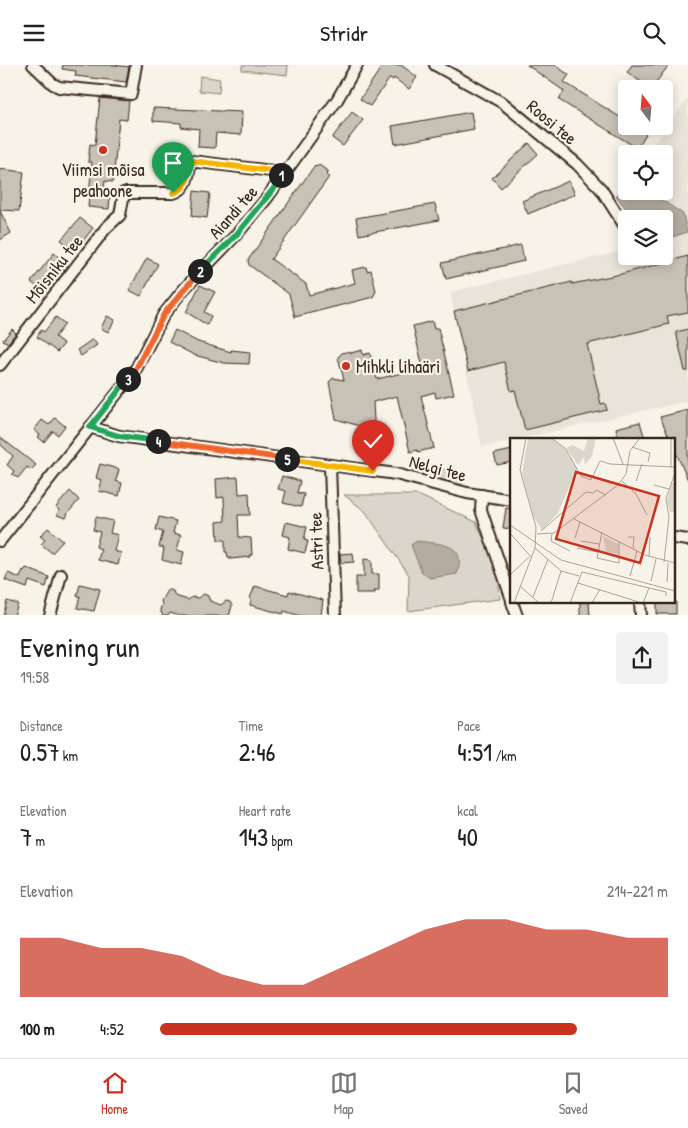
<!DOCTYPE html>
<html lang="en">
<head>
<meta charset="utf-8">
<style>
  body { margin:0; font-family:"Patrick Hand",sans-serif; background:#f2f2f2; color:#222; height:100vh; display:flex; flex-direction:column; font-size:19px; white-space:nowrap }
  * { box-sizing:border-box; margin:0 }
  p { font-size:16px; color:#767676 }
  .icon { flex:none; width:28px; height:28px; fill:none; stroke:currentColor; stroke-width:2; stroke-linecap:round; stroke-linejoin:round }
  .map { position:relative; height:550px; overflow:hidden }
  .panel { display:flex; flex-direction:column; background:#fff; flex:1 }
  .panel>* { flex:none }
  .needle { width:32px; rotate:344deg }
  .buttons { position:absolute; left:618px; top:15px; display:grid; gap:10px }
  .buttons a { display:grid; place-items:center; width:55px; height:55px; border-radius:5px; background:#fff; box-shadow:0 2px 12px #0003; font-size:25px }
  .pin { position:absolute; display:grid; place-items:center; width:42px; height:42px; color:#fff; margin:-51px -21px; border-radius:50% 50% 50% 0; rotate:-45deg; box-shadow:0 0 5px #0007 }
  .pin .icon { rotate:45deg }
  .km { position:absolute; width:25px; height:25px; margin:-12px; border-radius:50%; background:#222; color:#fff; font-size:14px; line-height:25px; text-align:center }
  .round { display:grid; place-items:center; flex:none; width:52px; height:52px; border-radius:5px; background:#f2f2f2 }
  .headline { display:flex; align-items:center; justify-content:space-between; height:85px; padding:0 20px }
  h1 { font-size:28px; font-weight:600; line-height:38px }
  .figures { display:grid; grid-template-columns:repeat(3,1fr); gap:8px; height:85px; padding:5px 20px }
  .figures div { display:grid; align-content:center }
  .figures b { font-size:25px; font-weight:600 }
  .figures small { font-size:14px; font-weight:400 }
  .figures p { font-size:14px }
  .chart { height:140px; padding:10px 20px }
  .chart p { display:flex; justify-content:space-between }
  .chart svg { width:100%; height:90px; margin-top:5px; fill:#c8321e; opacity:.7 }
  ul { padding:0 20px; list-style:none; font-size:16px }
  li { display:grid; grid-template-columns:80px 60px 1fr; align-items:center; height:38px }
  li i { height:12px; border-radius:6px; background:#c8321e }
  header { display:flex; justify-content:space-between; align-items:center; height:65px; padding:0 20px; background:#fff; font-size:22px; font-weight:600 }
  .menu { display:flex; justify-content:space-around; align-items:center; height:70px; border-top:1px solid #e0e0e0; background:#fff; font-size:14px; color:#767676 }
  .menu a { display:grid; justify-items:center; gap:2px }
  .menu .selected { color:#c8321e }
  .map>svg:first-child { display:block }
  .built { fill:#e9e4d9 }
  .green { fill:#dbd6cb; stroke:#8b8074 }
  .water { fill:#b4aca0; stroke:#84786c }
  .building { fill:#c8c1b6; stroke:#3b2a1e }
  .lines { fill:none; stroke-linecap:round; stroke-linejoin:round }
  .minor-casing { stroke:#3b2a1e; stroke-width:14 }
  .minor { stroke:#f7f3e8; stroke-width:10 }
  .split-1-casing { stroke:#fff; stroke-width:10 }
  .split-2-casing { stroke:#fff; stroke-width:10 }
  .split-3-casing { stroke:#fff; stroke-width:10 }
  .split-4-casing { stroke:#fff; stroke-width:10 }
  .split-5-casing { stroke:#fff; stroke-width:10 }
  .split-6-casing { stroke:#fff; stroke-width:10 }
  .split-1 { stroke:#f5b400; stroke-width:6 }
  .split-2 { stroke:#22a559; stroke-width:6 }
  .split-3 { stroke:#f0652b; stroke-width:6 }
  .split-4 { stroke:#22a559; stroke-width:6 }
  .split-5 { stroke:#f0652b; stroke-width:6 }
  .split-6 { stroke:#f5b400; stroke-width:6 }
  .poi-dot { fill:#c8321e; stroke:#f7f3e8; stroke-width:2 }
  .labels { text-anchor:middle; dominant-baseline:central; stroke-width:4.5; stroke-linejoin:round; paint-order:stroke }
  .street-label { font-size:18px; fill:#3b2a1e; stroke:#f7f3e8 }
  .poi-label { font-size:18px; fill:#3b2a1e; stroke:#f7f3e8 }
  .inset-road { fill:none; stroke:#aca397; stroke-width:1 }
  .view { fill:#c8321e; fill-opacity:0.15; stroke:#c8321e; stroke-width:2.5 }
  .inset-edge { fill:none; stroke:#3b2a1e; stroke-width:2.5 }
</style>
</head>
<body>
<header><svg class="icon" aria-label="menu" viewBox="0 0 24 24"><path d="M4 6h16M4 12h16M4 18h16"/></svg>Stridr<svg class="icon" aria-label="search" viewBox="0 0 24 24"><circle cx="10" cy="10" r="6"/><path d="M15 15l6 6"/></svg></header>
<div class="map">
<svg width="688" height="551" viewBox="0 0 688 551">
  <rect width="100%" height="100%" fill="#f7f3e8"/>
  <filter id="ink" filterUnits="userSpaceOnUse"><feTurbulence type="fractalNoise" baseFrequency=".02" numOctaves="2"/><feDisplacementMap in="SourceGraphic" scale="10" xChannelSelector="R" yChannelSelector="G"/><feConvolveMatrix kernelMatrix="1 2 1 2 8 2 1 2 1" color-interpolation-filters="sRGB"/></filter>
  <g filter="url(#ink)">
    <!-- built -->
    <polygon class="built" points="688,33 688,336 482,382 450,227 626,185 626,191 664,191 664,154 634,154 616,131 626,117 626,126 664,126 664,89 647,89"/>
    <!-- green -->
    <g class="green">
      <polygon points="242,0 288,0 287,10 242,5"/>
      <polygon points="200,11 220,14 219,28 199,26"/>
      <path d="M414,401C430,401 451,404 464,413L462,419L454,420L412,407L411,403Z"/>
      <polygon points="344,430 418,430 476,457 498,505 500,534 408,546 409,510 365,446"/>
    </g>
    <!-- water -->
    <g class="water">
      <polygon points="623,122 626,122 626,126 648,126 683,149 687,167 664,175 664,154 634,154 616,131"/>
      <path d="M417,476C439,479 468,477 457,509L430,513L422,508L411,480Z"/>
    </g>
    <!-- building -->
    <g class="building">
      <polygon points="63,0 115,0 129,2 126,17 75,11 76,6 62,4"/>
      <polygon points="383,0 401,0 417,12 409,24 394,13 393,15 390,13 370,41 360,34"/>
      <polygon points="527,0 555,0 569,10 564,17 626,56 626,61 634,61 646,69 637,83 559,35 564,26"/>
      <polygon points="632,0 669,0 651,24 627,7"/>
      <polygon points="100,33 129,36 127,55 119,54 113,117 105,116 103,130 110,131 109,144 88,142 92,97 88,97 90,79 95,80"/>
      <polygon points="153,43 242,47 241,70 216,68 215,83 198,82 199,64 181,62 181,58 153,56"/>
      <polygon points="352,47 363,55 343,81 332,73"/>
      <polygon points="471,47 474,64 395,79 392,61"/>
      <polygon points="529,78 538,89 501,123 492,113"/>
      <polygon points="315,100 317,102 319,100 329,107 326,110 329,112 271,194 306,219 309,230 355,218 352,205 366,202 367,206 371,205 376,226 373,232 295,252 289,229 249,200 248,195"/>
      <polygon points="0,104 24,107 19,146 0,145"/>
      <polygon points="569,116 575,129 528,149 522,136"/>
      <polygon points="194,126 210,128 207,153 192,151"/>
      <polygon points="435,139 439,155 359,170 356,153"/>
      <polygon points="0,146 11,168 0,175"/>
      <polygon points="80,153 93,163 75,186 61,175"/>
      <polygon points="521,180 524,196 446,214 442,198"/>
      <polygon points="54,188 68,200 45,228 31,217"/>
      <polygon points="688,191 688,247 667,251 669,259 587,279 601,339 605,338 607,345 525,365 515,325 511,326 504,297 468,306 454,246 572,217 572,219 621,209"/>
      <polygon points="147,193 158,199 141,231 129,225"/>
      <polygon points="200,220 215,227 204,247 211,251 207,260 186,247"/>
      <polygon points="107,251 115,255 108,267 101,263"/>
      <polygon points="56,252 65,259 55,272 64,279 57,287 37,272 41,265 44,267"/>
      <polygon points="432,256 434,264 438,263 454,329 436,333 435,327 421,331 434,383 418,387 417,385 410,387 397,331 373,337 374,355 374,361 369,365 365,366 363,362 336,354 329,317 333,313 344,315 338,292 342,288 350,286 351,288 362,285 363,290 370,288 377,314 423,303 413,261"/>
      <polygon points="12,264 16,268 8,278 3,275"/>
      <polygon points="688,264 688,306 685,306 676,267"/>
      <polygon points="175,265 198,277 231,287 231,285 250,287 249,299 224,298 194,290 169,277"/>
      <polygon points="93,274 97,280 81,291 77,285"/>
      <polygon points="688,345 688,415 674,383 674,374 670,374 660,352"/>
      <polygon points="55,353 65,361 58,370 53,366 44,377 38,372 40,370 34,365 42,355 49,360"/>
      <polygon points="640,357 645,374 618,374 616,363"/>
      <polygon points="0,372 36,400 31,405 27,402 18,413 12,409 14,406 7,400 13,391 0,379"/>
      <polygon points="512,385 512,397 497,400 494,389"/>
      <polygon points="100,399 119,404 116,416 122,418 119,431 99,426 102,415 96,413"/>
      <polygon points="282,411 300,416 297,428 304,429 301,442 283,438 286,426 278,424"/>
      <polygon points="238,412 239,429 249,428 250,450 238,450 239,472 251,473 252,490 250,490 250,492 230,494 230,492 228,492 227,487 225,487 225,475 218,475 217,457 225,456 224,432 217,433 216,414"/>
      <polygon points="70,426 79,435 68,448 66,453 57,450 59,445 56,442"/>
      <polygon points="506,443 512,444 512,464 503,463"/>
      <polygon points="96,452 113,456 110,468 118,470 114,486 121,488 118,500 98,495 101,484 96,482 100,467 93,465"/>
      <polygon points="159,452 176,456 173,468 181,470 177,485 184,487 181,500 162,495 164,483 159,482 163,467 156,465"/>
      <polygon points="286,457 307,462 304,475 308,476 305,488 288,484 290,472 283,470"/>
      <polygon points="48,463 63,476 52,488 41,479 45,475 40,471"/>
      <polygon points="353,488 354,497 341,498 340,489"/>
      <polygon points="364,494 372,495 372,509 379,509 379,525 374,525 375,528 356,528 356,512 364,512"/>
      <polygon points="26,503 49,512 46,522 29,516 27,523 5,515 8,508 20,513 23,505 24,506"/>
      <polygon points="80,519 100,524 94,546 77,543 80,531 77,531"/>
      <polygon points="255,521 288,530 289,526 323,535 321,550 301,551 284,546 283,549 250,540 251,534 250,533"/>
      <polygon points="168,524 173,526 175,531 188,535 192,532 198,533 204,529 208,531 210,536 221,540 226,536 230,537 232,541 229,551 180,551 170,548 168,551 163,551 160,545 162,539 161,536"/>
      <polygon points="7,536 18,539 14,551 3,551"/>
      <polygon points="580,537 589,537 590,551 580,551"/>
      <rect x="657" y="537" width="19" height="12"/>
    </g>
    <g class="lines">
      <defs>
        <g id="minor">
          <polyline points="33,0 53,19 59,22 131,29 136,0"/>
          <polyline points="435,0 503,38 577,99 601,124 626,163"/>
          <path d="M0,300L106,163L120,150L124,128H173C188,124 188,110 191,96L272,106L284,111"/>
          <polyline points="90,362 119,371 396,409 467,428 512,435"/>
          <polyline points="330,400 335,551"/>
          <polyline points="482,430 481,445 512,535"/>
          <polyline points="674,473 688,475"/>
          <polyline points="0,476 135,306 164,249 184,224 236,170 267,133 337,35 357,0"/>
          <polyline points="512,537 517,551"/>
          <polyline points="640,537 641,551"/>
          <polyline points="50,551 61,510"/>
        </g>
      </defs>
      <!-- minor casing -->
      <use href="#minor" class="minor-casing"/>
      <!-- minor -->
      <use href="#minor" class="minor"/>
    </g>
  </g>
  <g class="lines" filter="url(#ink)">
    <defs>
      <path id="split-1" d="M173,128C188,124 188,110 191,96L272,106L281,110"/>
      <polyline id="split-2" points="200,206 236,170 284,111 281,110"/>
      <polyline id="split-3" points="128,314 135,306 164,249 200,206"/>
      <polyline id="split-4" points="128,314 90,362 119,371 158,376"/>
      <polyline id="split-5" points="158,376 287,394"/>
      <polyline id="split-6" points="287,394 373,406"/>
    </defs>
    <!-- split-1 casing -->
    <use href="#split-1" class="split-1-casing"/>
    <!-- split-2 casing -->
    <use href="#split-2" class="split-2-casing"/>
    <!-- split-3 casing -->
    <use href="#split-3" class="split-3-casing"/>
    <!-- split-4 casing -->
    <use href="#split-4" class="split-4-casing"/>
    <!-- split-5 casing -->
    <use href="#split-5" class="split-5-casing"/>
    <!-- split-6 casing -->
    <use href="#split-6" class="split-6-casing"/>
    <!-- split-1 -->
    <use href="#split-1" class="split-1"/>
    <!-- split-2 -->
    <use href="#split-2" class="split-2"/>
    <!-- split-3 -->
    <use href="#split-3" class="split-3"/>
    <!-- split-4 -->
    <use href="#split-4" class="split-4"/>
    <!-- split-5 -->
    <use href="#split-5" class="split-5"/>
    <!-- split-6 -->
    <use href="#split-6" class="split-6"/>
  </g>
  <!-- markers -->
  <g class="poi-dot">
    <circle cx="103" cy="85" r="5"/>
    <circle cx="346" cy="301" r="5"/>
  </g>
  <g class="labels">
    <!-- street labels -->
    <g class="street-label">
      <text transform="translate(552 57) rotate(40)">Roosi tee</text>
      <text transform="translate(233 147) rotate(-49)">Aiandi tee</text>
      <text transform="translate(54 204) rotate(-52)">Mõisniku tee</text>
      <text transform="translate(438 403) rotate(15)">Nelgi tee</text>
      <text transform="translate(316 476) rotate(-92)">Astri tee</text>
    </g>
    <!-- poi labels -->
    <g class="poi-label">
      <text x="103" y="104">Viimsi mõisa<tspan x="103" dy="21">peahoone</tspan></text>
      <text x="356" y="301" text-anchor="start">Mihkli lihaäri</text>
    </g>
  </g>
  <!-- overview -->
  <g transform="translate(510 373)">
    <rect width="165" height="165" fill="#f7f3e8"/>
    <path d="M18,0H41L55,11L67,31L48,75L32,92L23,78L12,36ZM78,0H86L82,18L75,27L74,19L68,27L56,10L63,7L74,13ZM162,45H165V74H160L157,63ZM93,98L108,106V116L96,114Z" fill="#dbd6cb"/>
    <path class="inset-road" d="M16,0L10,32L26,89L25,110L51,133L69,138M41,0L55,10L71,38L81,42L90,23L100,26L165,29M103,0L113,26M161,0V30M122,9L140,15L138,24M112,43L126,56L137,77M126,43L132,26M144,47L159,51M64,81L135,117L165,125M0,87L51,122L165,153M31,93L76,54L83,55L86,52L96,57M92,94L87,120L109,125V103M0,95L22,120M27,96L44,95L108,47L116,36L120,13L130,0M42,96L41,103L60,113M118,99H124L123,110M65,100L70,84M71,103L89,106M67,110L87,114M139,118L140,99M154,124L159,79L156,61L165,35M0,137L19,119M120,138L127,113M141,143L146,121M157,144L158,125M68,145L132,165M10,148L29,165M23,159L38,121M4,165L25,110M41,165L51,133M60,165L72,134L156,154V158M82,165L90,151M133,165L139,150"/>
    <path class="view" d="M66,34L149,58L130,125L46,101Z"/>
    <rect width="165" height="165" class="inset-edge"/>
  </g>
</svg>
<div class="buttons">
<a><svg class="needle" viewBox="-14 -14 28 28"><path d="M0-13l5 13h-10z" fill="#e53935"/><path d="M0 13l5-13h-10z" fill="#767676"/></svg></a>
<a><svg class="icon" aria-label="locate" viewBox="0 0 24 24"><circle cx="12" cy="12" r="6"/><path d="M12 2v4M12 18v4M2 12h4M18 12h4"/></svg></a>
<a><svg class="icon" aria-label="layers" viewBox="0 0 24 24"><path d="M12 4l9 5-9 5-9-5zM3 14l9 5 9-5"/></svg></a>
</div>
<div class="pin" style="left:173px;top:128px;background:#1e9e55"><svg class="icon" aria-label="arrive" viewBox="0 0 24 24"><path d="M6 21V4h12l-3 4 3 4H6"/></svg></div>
<div class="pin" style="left:373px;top:406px;background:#d93025"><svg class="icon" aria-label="check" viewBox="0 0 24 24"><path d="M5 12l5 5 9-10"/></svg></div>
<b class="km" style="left:281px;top:110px">1</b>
<b class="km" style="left:200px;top:206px">2</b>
<b class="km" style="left:128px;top:314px">3</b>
<b class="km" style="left:158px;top:376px">4</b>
<b class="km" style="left:287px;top:394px">5</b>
</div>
<section class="panel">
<div class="headline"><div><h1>Evening run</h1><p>19:58</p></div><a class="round"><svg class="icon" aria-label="share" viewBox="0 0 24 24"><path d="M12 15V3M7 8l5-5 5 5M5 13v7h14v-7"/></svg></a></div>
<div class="figures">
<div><p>Distance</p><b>0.57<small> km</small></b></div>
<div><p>Time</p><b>2:46</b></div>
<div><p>Pace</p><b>4:51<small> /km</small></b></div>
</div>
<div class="figures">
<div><p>Elevation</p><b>7<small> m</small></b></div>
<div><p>Heart rate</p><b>143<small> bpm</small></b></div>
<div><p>kcal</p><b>40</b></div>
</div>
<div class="chart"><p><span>Elevation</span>214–221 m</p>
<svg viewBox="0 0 160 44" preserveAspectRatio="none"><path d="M0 44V15L10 15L20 20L30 20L40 24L50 33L60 38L70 38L80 29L90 20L100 11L110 6L120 6L130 11L140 11L150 15L160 15V44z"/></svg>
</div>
<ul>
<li><b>100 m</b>4:52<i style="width:82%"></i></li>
</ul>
</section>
<nav class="menu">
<a class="selected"><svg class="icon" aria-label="home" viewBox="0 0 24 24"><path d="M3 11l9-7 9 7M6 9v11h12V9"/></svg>Home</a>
<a><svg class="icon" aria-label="map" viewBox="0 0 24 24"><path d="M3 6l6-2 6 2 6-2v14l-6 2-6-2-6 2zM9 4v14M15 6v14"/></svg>Map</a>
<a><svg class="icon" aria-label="saved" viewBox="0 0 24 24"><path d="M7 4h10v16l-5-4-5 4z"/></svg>Saved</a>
</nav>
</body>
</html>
